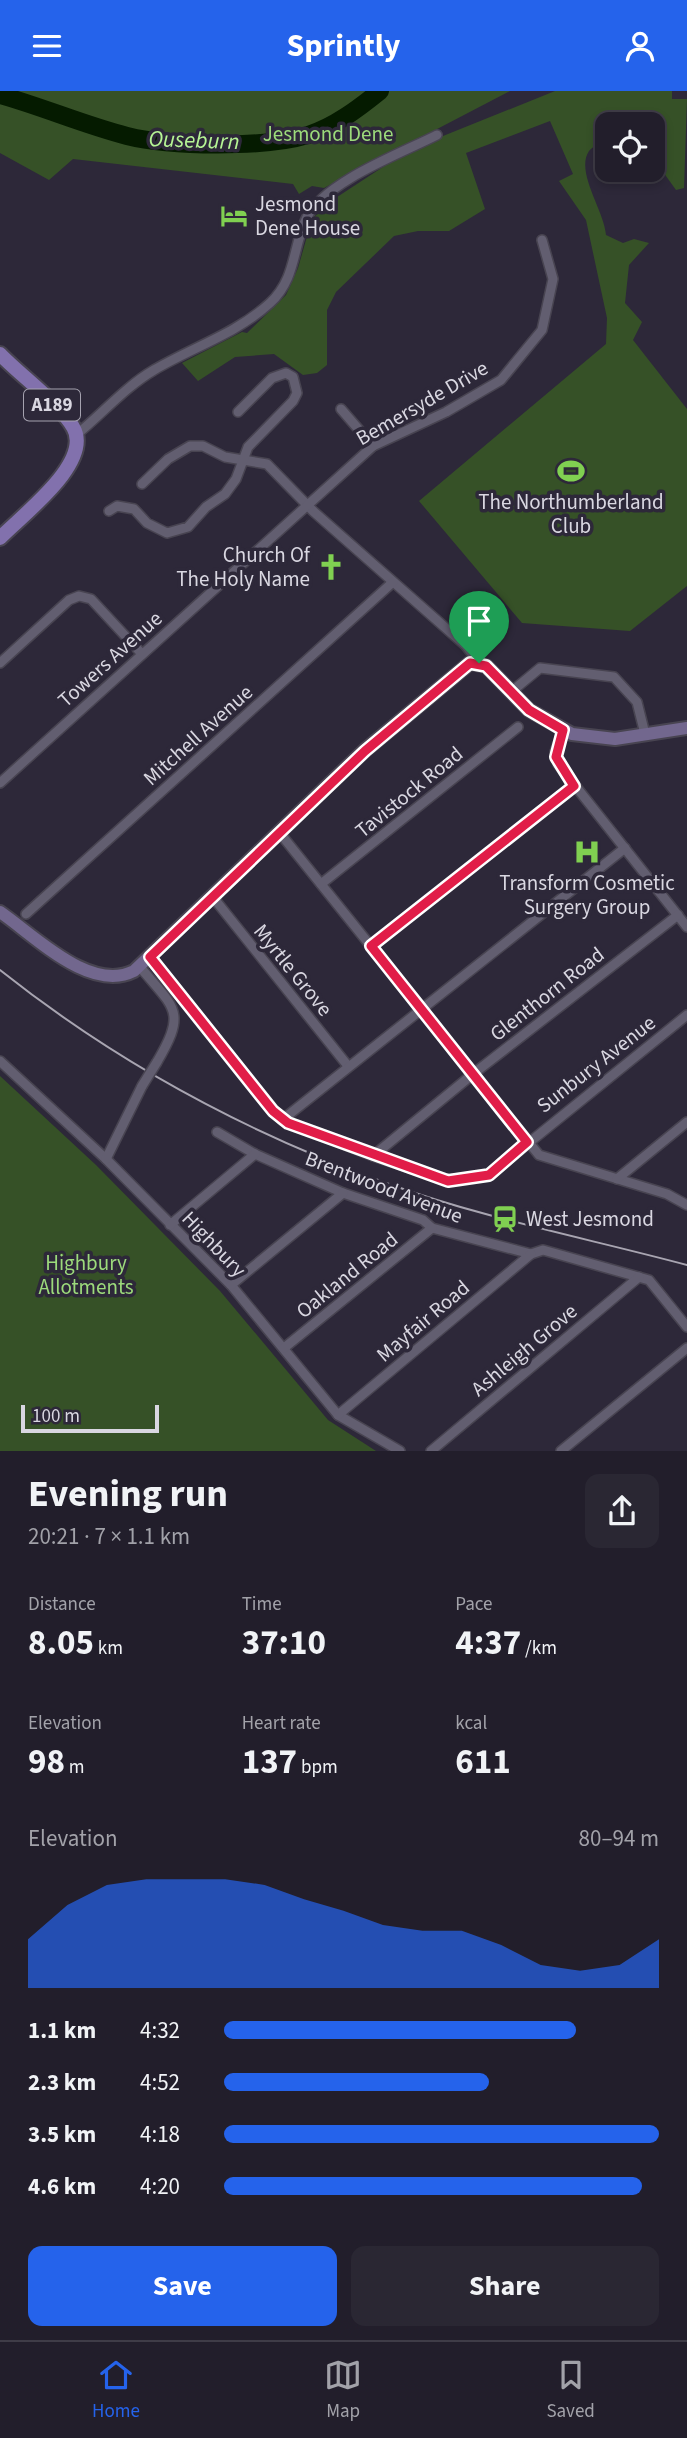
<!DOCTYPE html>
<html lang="en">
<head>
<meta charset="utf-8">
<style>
  body { margin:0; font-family:"Source Sans 3",sans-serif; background:#2a2733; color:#f1f3f6; height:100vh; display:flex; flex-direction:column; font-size:26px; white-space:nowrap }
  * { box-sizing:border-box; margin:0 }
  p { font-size:23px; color:#a2a2a9 }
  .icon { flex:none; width:38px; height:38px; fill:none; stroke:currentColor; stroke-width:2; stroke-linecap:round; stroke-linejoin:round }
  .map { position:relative; height:1360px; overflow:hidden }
  .details { display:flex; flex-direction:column; background:#221e2b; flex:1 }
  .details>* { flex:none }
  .controls { position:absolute; left:595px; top:21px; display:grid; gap:14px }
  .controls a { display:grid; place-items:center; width:70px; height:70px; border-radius:14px; background:#221e2b; box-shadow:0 4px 10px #0003,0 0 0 2px #3f3c47; font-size:35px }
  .scale { position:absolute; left:21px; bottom:18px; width:138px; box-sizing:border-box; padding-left:7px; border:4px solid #d9d7e1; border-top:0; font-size:19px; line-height:24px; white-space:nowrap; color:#d9d7e1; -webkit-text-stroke:5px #2d2839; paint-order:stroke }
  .pin { position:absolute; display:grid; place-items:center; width:60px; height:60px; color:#fff; margin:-72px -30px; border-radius:50% 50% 50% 0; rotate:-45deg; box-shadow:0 0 7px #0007 }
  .pin .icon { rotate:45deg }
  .round { display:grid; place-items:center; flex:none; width:74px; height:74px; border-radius:14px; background:#2a2733 }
  .summary { display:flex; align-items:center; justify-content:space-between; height:119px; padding:0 28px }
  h1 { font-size:38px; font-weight:700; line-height:52px }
  .figures { display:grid; grid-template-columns:repeat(3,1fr); gap:10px; height:119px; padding:7px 28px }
  .figures div { display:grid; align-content:center }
  .figures b { font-size:35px; font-weight:700 }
  .figures small { font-size:19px; font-weight:400 }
  .figures p { font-size:19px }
  .chart { height:196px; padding:14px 28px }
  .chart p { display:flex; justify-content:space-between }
  .chart svg { width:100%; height:126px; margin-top:7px; fill:#2563eb; opacity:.7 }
  .action { display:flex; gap:14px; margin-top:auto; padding:14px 28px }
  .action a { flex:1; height:80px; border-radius:14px; background:#2563eb; color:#fff; font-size:28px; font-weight:700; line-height:80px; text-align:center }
  .action a+a { background:#2a2733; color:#f1f3f6 }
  ul { padding:0 28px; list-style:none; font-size:23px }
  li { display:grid; grid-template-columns:112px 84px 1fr; align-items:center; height:52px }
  li i { height:18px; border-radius:9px; background:#2563eb }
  header { display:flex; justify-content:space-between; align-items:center; height:91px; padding:0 28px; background:#2563eb; color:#fff; font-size:32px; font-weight:700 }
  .tabs { display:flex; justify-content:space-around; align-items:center; height:98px; border-top:2px solid #3f3c47; background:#221e2b; font-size:19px; color:#a2a2a9 }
  .tabs a { display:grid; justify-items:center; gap:4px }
  .tabs .selected { color:#2563eb }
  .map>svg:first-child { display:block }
  .green { fill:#365127 }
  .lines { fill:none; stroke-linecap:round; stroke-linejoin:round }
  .river { stroke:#051b00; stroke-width:18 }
  .street-casing { stroke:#484451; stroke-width:12 }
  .secondary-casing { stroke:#484451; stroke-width:16 }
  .primary-casing { stroke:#484451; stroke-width:18 }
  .street { stroke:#625e70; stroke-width:9 }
  .secondary { stroke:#72678e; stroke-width:12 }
  .primary { stroke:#8271ad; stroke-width:14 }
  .tram { stroke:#a8a5b1; stroke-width:2 }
  .street-bridge-casing { stroke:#484451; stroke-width:12; stroke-linecap:butt }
  .street-bridge { stroke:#625e70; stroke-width:9 }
  .route-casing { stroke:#fff; stroke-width:14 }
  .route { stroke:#e11d48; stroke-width:9 }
  .labels { text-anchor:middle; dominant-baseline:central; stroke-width:7; stroke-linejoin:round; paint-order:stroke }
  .shield { fill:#2d2839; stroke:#a5a2af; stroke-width:2 }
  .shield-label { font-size:19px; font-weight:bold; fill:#d9d7e1 }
  .park-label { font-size:21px; fill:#9cda7b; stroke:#2d2839 }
  .poi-label { font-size:21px; fill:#d9d7e1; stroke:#2d2839; text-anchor:start }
  .street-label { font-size:21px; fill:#d9d7e1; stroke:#2d2839 }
  .water-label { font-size:23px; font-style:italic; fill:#b6f595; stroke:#2d2839 }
</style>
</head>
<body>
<header><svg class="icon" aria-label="menu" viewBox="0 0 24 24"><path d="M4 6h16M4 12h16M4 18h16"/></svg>Sprintly<svg class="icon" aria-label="person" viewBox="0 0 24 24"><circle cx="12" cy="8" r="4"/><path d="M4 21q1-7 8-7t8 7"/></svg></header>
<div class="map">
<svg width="687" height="1360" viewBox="0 0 687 1360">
  <rect width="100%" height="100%" fill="#2d2839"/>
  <!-- green -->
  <g class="green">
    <polygon points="0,0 510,0 324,97 312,95 299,103 293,93 73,68 49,89 0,62"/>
    <path d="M555,0H672V8H687L684,97L676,99L653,67V33H607V47C602,51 593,55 589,60C575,81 604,119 606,144L623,152L634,148L649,152L629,174L625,212L642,231L633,249L687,318V495L630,540L522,532L419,410L606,253L607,227L586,129L559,90L573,83L550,30L466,62L485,118L449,140H418L394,145L336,201L327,219V274L317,282L303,284L274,263L235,266L198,290L182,272L242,241L247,242L286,204L298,177L312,128L331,110L386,74L443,45Z"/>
    <polygon points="0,985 96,1074 220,1200 328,1329 376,1360 0,1360"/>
  </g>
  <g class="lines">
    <!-- river -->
    <path class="river" d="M0,4C43,16 84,34 127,45C170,56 266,57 308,44C334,36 359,17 380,0"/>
    <defs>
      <g id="street">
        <polyline points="341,318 373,355"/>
        <path d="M76,344C102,323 125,296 154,279C193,256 236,243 270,212C297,187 292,156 307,126C326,90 402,62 437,44"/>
        <polyline points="142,393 168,368 190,355 203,355 225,366 267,373 313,420 465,554 479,571"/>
        <polyline points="109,420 117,415 134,418 147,432 167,442 188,436 206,416 225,403 236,388 248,356 293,310 297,302 293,286 286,282 272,287 238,321"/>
        <polyline points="0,572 69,509 79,505 91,508 142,563"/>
        <polyline points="511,601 540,577 614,586 637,611 645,643"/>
        <polyline points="563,639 555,661 558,673 687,836"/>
        <polyline points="0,692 373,355 446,321 501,289 542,239 553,188 542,149"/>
        <polyline points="279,741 539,1064 667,1103 687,1114"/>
        <polyline points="321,793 518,636"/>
        <polyline points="212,805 348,975"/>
        <polyline points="26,823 393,491"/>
        <polyline points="371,855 574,695"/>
        <polyline points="150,866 282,1029 373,1065 448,1089 489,1084 687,924"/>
        <path d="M140,876C175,918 187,920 157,971"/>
        <polyline points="0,970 106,1068 231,1194 338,1324 400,1360"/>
        <polyline points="282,1029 625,757"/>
        <polyline points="217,1041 255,1063 343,1102 423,1129 432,1137 531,1163 543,1159 649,1189 687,1236"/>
        <polyline points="373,1065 473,983 678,824"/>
        <polyline points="106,1068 142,995"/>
        <polyline points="617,1088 687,1031"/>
        <polyline points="170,1134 255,1063"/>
        <polyline points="231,1194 343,1102"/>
        <polyline points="284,1257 432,1137"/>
        <polyline points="338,1324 531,1163"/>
        <polyline points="431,1360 639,1186"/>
        <polyline points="561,1360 687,1257"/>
      </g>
      <path id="secondary" d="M0,821C35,845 90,902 134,880L364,660L470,572L486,575L529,619L572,643L615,648L687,637"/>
      <path id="primary" d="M0,263C20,284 60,313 73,336C94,371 22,424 0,447"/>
    </defs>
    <!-- street casing -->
    <use href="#street" class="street-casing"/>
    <!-- secondary casing -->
    <use href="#secondary" class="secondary-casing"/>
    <!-- primary casing -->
    <use href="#primary" class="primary-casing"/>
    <!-- street -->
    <use href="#street" class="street"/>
    <!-- secondary -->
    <use href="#secondary" class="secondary"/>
    <!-- primary -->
    <use href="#primary" class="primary"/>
    <!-- tram -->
    <path class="tram" d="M0,879C117,972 249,1043 389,1093C483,1127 590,1148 687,1174"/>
    <defs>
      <polyline id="street-bridge" points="142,995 157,971"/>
    </defs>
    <!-- street-bridge casing -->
    <use href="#street-bridge" class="street-bridge-casing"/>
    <!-- street-bridge -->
    <use href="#street-bridge" class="street-bridge"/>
  </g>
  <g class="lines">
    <defs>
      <polygon id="route" points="470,572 486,575 529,619 563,639 556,666 574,695 371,855 527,1051 489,1084 448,1090 288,1032 273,1020 150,866 365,660"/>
    </defs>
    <!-- route casing -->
    <use href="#route" class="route-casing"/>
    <!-- route -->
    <use href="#route" class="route"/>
  </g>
  <!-- icons -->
  <defs>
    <symbol id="hotel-bare" viewBox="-9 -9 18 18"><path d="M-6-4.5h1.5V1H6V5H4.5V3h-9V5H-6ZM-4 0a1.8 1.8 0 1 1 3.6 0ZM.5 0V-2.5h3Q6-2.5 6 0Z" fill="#80d051" stroke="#2d2839" stroke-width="2.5" paint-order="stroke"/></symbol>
    <symbol id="stadium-bare" viewBox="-9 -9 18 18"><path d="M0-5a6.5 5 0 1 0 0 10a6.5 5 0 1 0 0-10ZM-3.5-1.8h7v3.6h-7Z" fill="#80d051" stroke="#2d2839" stroke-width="2.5" paint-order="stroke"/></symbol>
    <symbol id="church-bare" viewBox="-9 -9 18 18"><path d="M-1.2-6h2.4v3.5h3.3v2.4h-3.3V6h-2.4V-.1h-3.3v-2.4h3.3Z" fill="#80d051" stroke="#2d2839" stroke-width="2.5" paint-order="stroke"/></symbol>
    <symbol id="hospital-bare" viewBox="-9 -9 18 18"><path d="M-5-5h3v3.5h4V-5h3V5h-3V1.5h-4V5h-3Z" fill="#80d051" stroke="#2d2839" stroke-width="2.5" paint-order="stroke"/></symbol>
    <symbol id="station-bare" viewBox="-9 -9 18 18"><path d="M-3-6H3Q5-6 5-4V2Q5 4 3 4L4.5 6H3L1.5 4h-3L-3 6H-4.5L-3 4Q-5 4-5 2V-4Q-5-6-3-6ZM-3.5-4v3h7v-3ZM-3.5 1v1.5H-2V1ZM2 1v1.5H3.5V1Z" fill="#80d051" stroke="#2d2839" stroke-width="2.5" paint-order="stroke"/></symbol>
  </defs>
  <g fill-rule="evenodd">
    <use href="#hotel-bare" x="215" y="106" width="38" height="38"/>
    <use href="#stadium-bare" x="552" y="361" width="38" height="38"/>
    <use href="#church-bare" x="312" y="457" width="38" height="38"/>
    <use href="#hospital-bare" x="568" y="742" width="38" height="38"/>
    <use href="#station-bare" x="486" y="1109" width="38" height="38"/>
  </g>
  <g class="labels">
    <!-- shield labels -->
    <rect class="shield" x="24" y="298.5" width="56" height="31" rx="5"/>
    <g class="shield-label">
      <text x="52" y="314">A189</text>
    </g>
    <!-- park labels -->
    <g class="park-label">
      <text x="328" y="43">Jesmond Dene</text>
      <text x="86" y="1172">Highbury<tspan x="86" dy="24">Allotments</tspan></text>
    </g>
    <!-- poi labels -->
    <g class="poi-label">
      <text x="255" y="113">Jesmond<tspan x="255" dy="24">Dene House</tspan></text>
      <text x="571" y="411" text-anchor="middle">The Northumberland<tspan x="571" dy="24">Club</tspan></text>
      <text x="310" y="464" text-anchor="end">Church Of<tspan x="310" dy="24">The Holy Name</tspan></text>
      <text x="587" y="792" text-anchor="middle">Transform Cosmetic<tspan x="587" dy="24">Surgery Group</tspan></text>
      <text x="526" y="1128">West Jesmond</text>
    </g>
    <!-- street labels -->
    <g class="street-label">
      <text transform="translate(422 312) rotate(-30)">Bemersyde Drive</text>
      <text transform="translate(110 568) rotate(-42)">Towers Avenue</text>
      <text transform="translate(198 644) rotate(-42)">Mitchell Avenue</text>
      <text transform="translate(409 701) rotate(-39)">Tavistock Road</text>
      <text transform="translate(293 879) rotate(51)">Myrtle Grove</text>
      <text transform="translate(547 903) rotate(-38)">Glenthorn Road</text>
      <text transform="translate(596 973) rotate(-38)">Sunbury Avenue</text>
      <text transform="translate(384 1096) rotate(21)">Brentwood Avenue</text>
      <text transform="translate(214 1153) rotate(46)">Highbury</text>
      <text transform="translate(347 1184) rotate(-39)">Oakland Road</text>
      <text transform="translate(423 1230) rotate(-40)">Mayfair Road</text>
      <text transform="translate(524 1259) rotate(-40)">Ashleigh Grove</text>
    </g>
    <!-- water labels -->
    <g class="water-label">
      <text transform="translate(194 49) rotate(2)">Ouseburn</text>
    </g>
  </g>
</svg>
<div class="controls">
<a><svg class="icon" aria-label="locate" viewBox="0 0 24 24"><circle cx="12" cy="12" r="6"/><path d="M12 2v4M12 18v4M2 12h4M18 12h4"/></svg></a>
</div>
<div class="scale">100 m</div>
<div class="pin" style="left:479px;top:572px;background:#1e9e55"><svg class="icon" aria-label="arrive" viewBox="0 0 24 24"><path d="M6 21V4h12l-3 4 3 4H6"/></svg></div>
</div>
<section class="details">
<div class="summary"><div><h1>Evening run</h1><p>20:21 · 7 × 1.1 km</p></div><a class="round"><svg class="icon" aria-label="share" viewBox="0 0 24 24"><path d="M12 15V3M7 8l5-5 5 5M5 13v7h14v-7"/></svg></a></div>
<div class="figures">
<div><p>Distance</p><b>8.05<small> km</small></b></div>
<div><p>Time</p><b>37:10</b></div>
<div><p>Pace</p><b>4:37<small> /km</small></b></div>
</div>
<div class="figures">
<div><p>Elevation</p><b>98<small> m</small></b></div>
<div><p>Heart rate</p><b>137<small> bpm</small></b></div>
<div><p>kcal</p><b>611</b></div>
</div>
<div class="chart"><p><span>Elevation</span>80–94 m</p>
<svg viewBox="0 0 160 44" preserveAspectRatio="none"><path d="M0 44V27L10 15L20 8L30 6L40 6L50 6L60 8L70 13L80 17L90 22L100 24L110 24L120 29L130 36L140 38L150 36L160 27V44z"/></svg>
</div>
<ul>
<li><b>1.1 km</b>4:32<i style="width:81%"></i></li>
<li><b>2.3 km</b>4:52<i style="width:61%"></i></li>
<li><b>3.5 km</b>4:18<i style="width:100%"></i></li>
<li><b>4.6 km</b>4:20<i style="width:96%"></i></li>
</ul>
<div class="action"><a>Save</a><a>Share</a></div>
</section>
<nav class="tabs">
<a class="selected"><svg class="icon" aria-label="home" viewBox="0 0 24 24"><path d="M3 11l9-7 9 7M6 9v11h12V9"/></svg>Home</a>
<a><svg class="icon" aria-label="map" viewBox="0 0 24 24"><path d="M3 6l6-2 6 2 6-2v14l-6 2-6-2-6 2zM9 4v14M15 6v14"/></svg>Map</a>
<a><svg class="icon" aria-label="saved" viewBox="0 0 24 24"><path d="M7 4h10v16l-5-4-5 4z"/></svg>Saved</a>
</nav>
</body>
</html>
